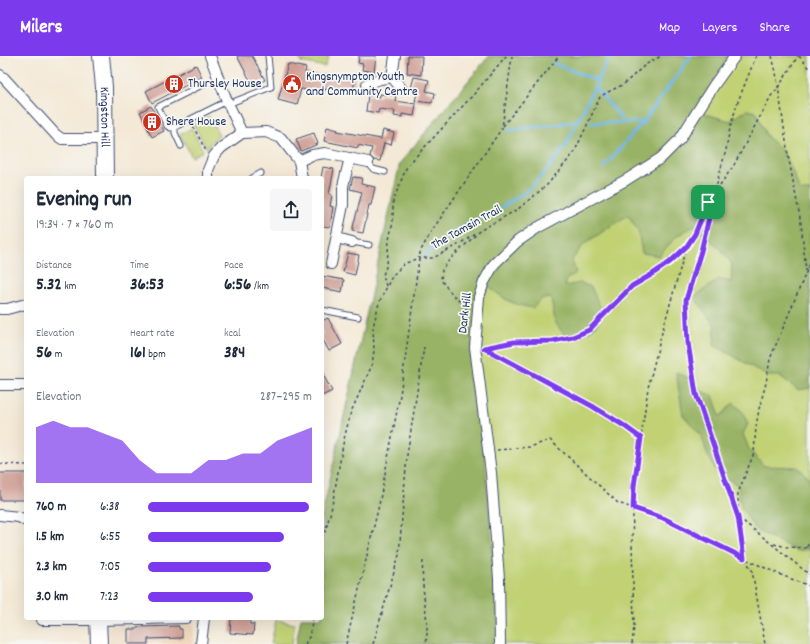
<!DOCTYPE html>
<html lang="en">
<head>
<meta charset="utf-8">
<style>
  body { margin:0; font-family:Dekko,sans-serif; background:#f6f6f7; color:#1f2937; height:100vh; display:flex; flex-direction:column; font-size:15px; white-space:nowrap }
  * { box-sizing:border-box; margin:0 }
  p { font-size:13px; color:#747a83 }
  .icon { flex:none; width:22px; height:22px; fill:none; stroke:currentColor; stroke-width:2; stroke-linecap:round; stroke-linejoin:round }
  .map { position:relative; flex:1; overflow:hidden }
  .side { position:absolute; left:24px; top:120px; width:300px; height:444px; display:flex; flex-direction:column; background:#fff; border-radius:4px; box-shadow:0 4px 16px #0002 }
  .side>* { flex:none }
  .pin { position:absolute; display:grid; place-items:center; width:34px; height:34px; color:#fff; margin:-17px; border-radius:8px; box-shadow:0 2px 6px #0006 }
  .round { display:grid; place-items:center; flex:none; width:42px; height:42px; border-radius:4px; background:#f6f6f7 }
  .head { display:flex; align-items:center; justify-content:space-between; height:68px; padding:0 12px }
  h1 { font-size:22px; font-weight:700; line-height:30px }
  .metrics { display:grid; grid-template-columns:repeat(3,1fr); gap:6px; height:68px; padding:4px 12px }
  .metrics div { display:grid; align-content:center }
  .metrics b { font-size:17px; font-weight:700 }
  .metrics small { font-size:11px; font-weight:400 }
  .metrics p { font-size:11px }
  .chart { height:112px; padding:8px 12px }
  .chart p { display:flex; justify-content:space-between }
  .chart svg { width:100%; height:72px; margin-top:4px; fill:#7c3aed; opacity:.7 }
  ul { padding:0 12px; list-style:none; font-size:13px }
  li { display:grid; grid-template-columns:64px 48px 1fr; align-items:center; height:30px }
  li i { height:10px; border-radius:5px; background:#7c3aed }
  header { display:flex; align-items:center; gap:24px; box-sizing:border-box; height:56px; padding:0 20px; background:#7c3aed; color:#fff }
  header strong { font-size:19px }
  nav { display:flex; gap:22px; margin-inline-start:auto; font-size:14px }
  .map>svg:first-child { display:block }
  .built { fill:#efd6bb }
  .green { fill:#c1d173; stroke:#6e8068 }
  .forest { fill:#98b365; stroke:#5a7162 }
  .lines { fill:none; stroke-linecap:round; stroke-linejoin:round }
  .stream { stroke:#6eb6e6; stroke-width:3 }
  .building { fill:#d09f94 }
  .service-casing { stroke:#3c4b70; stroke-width:7 }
  .minor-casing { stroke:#3c4b70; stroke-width:12 }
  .primary-casing { stroke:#3c4b70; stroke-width:18 }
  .path { stroke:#3c4b70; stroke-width:1.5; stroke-dasharray:3 3; stroke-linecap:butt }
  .service { stroke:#fff; stroke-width:5 }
  .minor { stroke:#fff; stroke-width:10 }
  .primary { stroke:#fff; stroke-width:16 }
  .route-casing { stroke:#fff; stroke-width:8 }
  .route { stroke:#7c3aed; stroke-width:5 }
  .labels { text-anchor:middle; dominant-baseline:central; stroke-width:3.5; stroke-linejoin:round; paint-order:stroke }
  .poi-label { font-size:13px; fill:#1b2f5e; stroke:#f6f6f2; text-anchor:start }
  .street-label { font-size:13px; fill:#1b2f5e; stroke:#f6f6f2 }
</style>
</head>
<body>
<header>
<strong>Milers</strong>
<nav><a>Map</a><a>Layers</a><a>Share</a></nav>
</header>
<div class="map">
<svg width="810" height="588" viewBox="0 0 810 588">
  <rect width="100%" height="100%" fill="#f6f6f2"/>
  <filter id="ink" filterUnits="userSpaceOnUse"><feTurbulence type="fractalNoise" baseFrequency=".025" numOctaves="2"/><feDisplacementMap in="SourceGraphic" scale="8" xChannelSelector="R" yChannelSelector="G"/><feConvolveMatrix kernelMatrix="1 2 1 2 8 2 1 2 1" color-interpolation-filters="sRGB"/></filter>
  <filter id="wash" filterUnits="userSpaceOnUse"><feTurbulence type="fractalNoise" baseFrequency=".012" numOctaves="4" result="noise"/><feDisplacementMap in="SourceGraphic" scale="16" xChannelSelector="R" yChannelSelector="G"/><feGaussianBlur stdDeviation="0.9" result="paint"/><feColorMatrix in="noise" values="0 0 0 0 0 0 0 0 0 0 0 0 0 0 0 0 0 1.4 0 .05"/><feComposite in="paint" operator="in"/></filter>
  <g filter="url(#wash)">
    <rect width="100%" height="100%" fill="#f4e9d6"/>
    <!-- built -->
    <polygon class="built" points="194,568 193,588 109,588 108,571 122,569"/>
    <!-- green -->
    <g class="green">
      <polygon points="298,0 329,0 325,11 301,6"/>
      <polygon points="489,0 810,0 810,588 296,588 301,562 322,562 322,460 400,107"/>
      <polygon points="209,60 219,79 211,86 207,93 194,69"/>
      <polygon points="192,72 203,95 192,101 180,78"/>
      <polygon points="276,564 295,568 292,588 271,588"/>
    </g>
    <!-- forest -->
    <g class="forest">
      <path d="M489,0H735L698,56L730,65L747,54L756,56L766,79L783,96L790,109L800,135H810V332L798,334L780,320H768L714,289L715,270L694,241L719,223L731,226L732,208L717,190L694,170L677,180L659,200L642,197L638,175L628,159L584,188L572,204L576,217L567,223L565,230L581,227L591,231L602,255L598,269L587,277L565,280L555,266L551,242L541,243L533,252C510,249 501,241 484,226L475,291L500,588H296L301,562H322V460L400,107Z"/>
      <polygon points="676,316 692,324 701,335 713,339 720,361 733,347 742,355 748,368 743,378 749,393 764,410 797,411 809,422 810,424 810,493 797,495 756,474 741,451 738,429 718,418 708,400 701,379 683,359"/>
    </g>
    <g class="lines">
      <!-- stream -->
      <g class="stream">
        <polyline points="553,7 598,25"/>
        <polyline points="595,31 621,62"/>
        <polyline points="591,67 643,66"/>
        <polyline points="509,74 559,68 579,64"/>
        <polyline points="603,112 643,66 691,0"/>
        <polyline points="425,199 465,169 498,154 528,134 547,114 566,89 610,0"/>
      </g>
    </g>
    <g id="blocks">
      <!-- building -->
      <g class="building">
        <polygon points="237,0 252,0 265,24 253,30"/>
        <polygon points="359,0 376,0 374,16 362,14 363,8 358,7"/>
        <polygon points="408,0 422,0 421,19 407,17"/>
        <polygon points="288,8 306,12 305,17 324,20 324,18 355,23 353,36 322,33 322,36 301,33 297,49 278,44"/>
        <polygon points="196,9 202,21 152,47 146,35"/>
        <polygon points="414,21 429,24 426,35 435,37 434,42 432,44 432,47 415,45 418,34 411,32"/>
        <polygon points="380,38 396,40 395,45 416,48 414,60 402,58 402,61 394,60 395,55 379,53 378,57 366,55 368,39 380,41"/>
        <polygon points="151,50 164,75 152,81 140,56"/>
        <polygon points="327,71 338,74 337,75 381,83 383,74 394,77 391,89 384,87 380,105 374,104 370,100 372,92 358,89 358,92 324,85"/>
        <polygon points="314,77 318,88 301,95 296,83"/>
        <polygon points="323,111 334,113 329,138 332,139 330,150 333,151 330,171 322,170 322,122 321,122"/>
        <polygon points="353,121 362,122 361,128 375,131 371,149 369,149 363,177 352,175 362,136 350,133"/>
        <polygon points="348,197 359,199 355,219 343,216"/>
        <polygon points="322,220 344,224 342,236 322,232"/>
        <polygon points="328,262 342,288 329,295 322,282 322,265"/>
        <polygon points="322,317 332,335 322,340"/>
        <rect x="0" y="417" width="26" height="27"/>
        <polygon points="231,562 250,562 250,568 254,568 253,579 230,577"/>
        <polygon points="179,570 179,573 182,573 182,582 148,583 148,588 128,588 128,573 137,573 137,571"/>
      </g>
    </g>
  </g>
  <g filter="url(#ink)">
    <use href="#blocks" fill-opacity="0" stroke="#3c4b70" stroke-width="1"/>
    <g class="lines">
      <defs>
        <g id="service">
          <polyline points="204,28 158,51 167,70 171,72 175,71 227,45"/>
          <polyline points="228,48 271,31 268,0"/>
          <polyline points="175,71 175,77 181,90"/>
          <polyline points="368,106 373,113 385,116"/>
          <polyline points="252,122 261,117"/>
          <polyline points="352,186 369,189"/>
          <polyline points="322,254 358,261"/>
        </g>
        <g id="minor">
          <polyline points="210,0 227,45 242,77"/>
          <polyline points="395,0 392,21 401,32"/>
          <polyline points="0,19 4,22 56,79 62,83 105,83"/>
          <polyline points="367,28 380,23 392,21"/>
          <polyline points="299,105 312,99 325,97 368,106"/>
          <polyline points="208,122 208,114 214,100 221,92 242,77 266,76 281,82 299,105 302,122"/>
          <polyline points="337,182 352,186"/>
          <polyline points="331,208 343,149 343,130 350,102"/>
          <polyline points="0,253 7,253 26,248"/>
          <polyline points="0,329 26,329"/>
          <polyline points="0,459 19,461 26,465"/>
          <polyline points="42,564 98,564 186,562"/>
          <polyline points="201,588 204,562"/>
          <polyline points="500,588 499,523 491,417 475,291 479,241 484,226 494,208 518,185 537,172 626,124 661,102 680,83 714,29 735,0"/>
        </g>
        <g id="primary">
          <path id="s1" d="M101,0L104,31L105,122"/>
          <polyline points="98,562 99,588"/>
        </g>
      </defs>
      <!-- service casing -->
      <use href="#service" class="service-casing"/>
      <!-- minor casing -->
      <use href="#minor" class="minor-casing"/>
      <!-- primary casing -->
      <use href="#primary" class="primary-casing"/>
      <!-- path -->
      <g class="path">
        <polyline points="756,0 737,48 730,72 726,94 719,119 701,195 686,245 688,287 697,338 738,461 810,519"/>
        <polyline points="772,0 776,16 788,99 801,167 806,215"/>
        <polyline points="799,0 810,14"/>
        <polyline points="193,70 206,95"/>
        <polyline points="503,70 559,0"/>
        <polyline points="386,230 383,219 387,208 389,184 393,165 393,145 407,110 474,38 506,0"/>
        <polyline points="468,254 452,238 441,224 442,214 450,203 478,177"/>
        <polyline points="485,292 514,286 553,285 573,281 589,274 632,230 651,219 669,206 687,190 695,178 708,146 734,109 771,40 778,32 798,0"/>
        <polyline points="485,292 592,351 623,369 641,382"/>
        <polyline points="497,394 530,391 550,384 618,447 663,462 721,492 781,519 810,530"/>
        <polyline points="0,408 26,409"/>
        <polyline points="738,458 738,437 754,397 756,371 759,353 766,327 770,303 810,207"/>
        <polyline points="738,462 744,502 752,514 765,588"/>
        <polyline points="322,482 325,476 331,455 344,383 351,356 372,309 374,294 373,271 379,247 392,220 404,208 418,202 433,202 456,190 481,174 518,153 547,129 574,97 600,41 606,37 624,28 645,9 661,0"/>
        <polyline points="774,488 787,491 810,492"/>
        <polyline points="807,491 810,484"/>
        <path d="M423,505C420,533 430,562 426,588"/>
        <polyline points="322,519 322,525"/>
        <polyline points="305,588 309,581 313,562"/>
        <polyline points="346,588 379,449 400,339 420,196 431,176 502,72 512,0"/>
        <polyline points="373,588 399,499 407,399 424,291"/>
        <polyline points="632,588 634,570 632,487 634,431 648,332 661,280 686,192"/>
      </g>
      <!-- service -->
      <use href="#service" class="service"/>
      <!-- minor -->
      <use href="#minor" class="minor"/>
      <!-- primary -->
      <use href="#primary" class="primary"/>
    </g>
  </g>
  <g class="lines" filter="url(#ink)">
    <defs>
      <polygon id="route" points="715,137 701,195 686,244 688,287 696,338 738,461 744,502 663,462 633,452 634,430 641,382 623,369 592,350 484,292 514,286 553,285 573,281 589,274 632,230 651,219 670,206 687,190 695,178 708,146"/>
    </defs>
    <!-- route casing -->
    <use href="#route" class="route-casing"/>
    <!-- route -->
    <use href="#route" class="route"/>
  </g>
  <!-- icons -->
  <defs>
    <symbol id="building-disc" viewBox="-11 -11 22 22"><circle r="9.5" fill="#c8321e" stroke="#f6f6f2"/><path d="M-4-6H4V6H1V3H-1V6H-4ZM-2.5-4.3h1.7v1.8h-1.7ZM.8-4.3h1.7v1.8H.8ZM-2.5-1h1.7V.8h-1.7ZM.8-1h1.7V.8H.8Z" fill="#fff"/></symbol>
    <symbol id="civic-disc" viewBox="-11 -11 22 22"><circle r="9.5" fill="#c8321e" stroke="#f6f6f2"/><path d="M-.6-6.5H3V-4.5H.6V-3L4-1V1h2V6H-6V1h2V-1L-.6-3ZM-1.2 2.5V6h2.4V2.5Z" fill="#fff"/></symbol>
  </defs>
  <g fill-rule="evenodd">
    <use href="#building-disc" x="163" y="17" width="22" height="22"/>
    <use href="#civic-disc" x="281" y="17" width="22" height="22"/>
    <use href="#building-disc" x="141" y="55" width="22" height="22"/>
  </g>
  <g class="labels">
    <!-- poi labels -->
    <g class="poi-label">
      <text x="306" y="21">Kingsnympton Youth<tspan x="306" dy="15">and Community Centre</tspan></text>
      <text x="188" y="28">Thursley House</text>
      <text x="166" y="66">Shere House</text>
    </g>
    <!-- street labels -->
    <g class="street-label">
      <text stroke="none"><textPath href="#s1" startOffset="61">Kingston Hill</textPath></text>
      <text transform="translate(467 172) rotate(-29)">The Tamsin Trail</text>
      <text transform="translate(466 257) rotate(-83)">Dark Hill</text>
    </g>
  </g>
</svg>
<div class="pin" style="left:708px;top:146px;background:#1e9e55"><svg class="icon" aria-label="arrive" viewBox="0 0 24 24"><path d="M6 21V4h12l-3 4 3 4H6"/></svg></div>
<section class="side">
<div class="head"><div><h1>Evening run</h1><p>19:34 · 7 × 760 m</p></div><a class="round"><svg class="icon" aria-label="share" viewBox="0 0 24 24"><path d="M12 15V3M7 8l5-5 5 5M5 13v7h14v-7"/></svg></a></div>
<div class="metrics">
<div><p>Distance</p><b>5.32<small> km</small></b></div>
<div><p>Time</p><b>36:53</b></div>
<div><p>Pace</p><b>6:56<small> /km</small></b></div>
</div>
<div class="metrics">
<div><p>Elevation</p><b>56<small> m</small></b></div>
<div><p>Heart rate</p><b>161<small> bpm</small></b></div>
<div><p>kcal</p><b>384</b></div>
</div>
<div class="chart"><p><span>Elevation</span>287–295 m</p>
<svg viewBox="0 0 160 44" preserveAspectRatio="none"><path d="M0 44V10L10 6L20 10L30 10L40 14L50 18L60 30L70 38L80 38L90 38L100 30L110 30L120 26L130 26L140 18L150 14L160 10V44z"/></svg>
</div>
<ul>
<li><b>760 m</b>6:38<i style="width:98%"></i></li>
<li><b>1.5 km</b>6:55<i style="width:83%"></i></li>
<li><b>2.3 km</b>7:05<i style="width:75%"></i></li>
<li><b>3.0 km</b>7:23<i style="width:64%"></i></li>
</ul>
</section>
</div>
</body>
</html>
